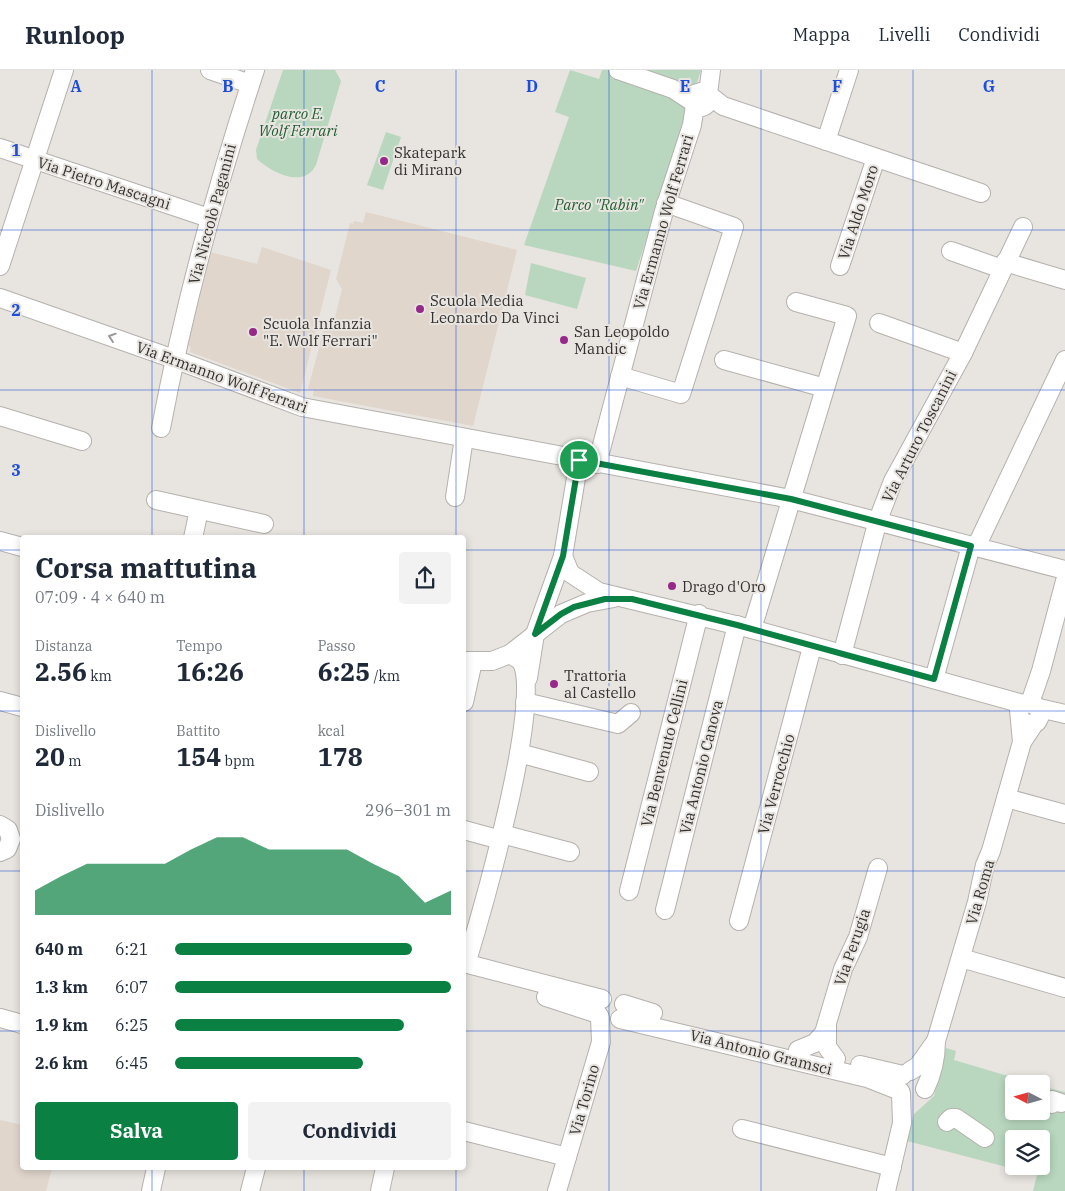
<!DOCTYPE html>
<html lang="it">
<head>
<meta charset="utf-8">
<style>
  body { margin:0; font-family:"IBM Plex Serif",serif; background:#f2f2f3; color:#1f2937; height:100vh; display:flex; flex-direction:column; font-size:19px; white-space:nowrap }
  * { box-sizing:border-box; margin:0 }
  p { font-size:16px; color:#747a83 }
  .icon { flex:none; width:28px; height:28px; fill:none; stroke:currentColor; stroke-width:2; stroke-linecap:round; stroke-linejoin:round }
  .map { position:relative; flex:1; overflow:hidden }
  .details { position:absolute; left:20px; top:465px; width:446px; height:635px; display:flex; flex-direction:column; background:#fff; border-radius:5px; box-shadow:0 2px 8px #0003 }
  .details>* { flex:none }
  .needle { width:32px; rotate:276deg }
  .controls { position:absolute; left:1005px; top:1005px; display:grid; gap:10px }
  .controls a { display:grid; place-items:center; width:45px; height:45px; border-radius:5px; background:#fff; box-shadow:0 2px 8px #0003; font-size:25px }
  .pin { position:absolute; display:grid; place-items:center; width:42px; height:42px; color:#fff; margin:-21px; border:2px solid #fff; border-radius:50%; box-shadow:0 1px 5px #0007 }
  .round { display:grid; place-items:center; flex:none; width:52px; height:52px; border-radius:5px; background:#f2f2f3 }
  .head { display:flex; align-items:center; justify-content:space-between; height:85px; padding:0 15px }
  h1 { font-size:28px; font-weight:700; line-height:38px }
  .stats { display:grid; grid-template-columns:repeat(3,1fr); gap:8px; height:85px; padding:5px 15px }
  .stats div { display:grid; align-content:center }
  .stats b { font-size:25px; font-weight:700 }
  .stats small { font-size:14px; font-weight:400 }
  .stats p { font-size:14px }
  .chart { height:140px; padding:10px 15px }
  .chart p { display:flex; justify-content:space-between }
  .chart svg { width:100%; height:90px; margin-top:5px; fill:#0b8043; opacity:.7 }
  .button { display:flex; gap:10px; margin-top:auto; padding:10px 15px }
  .button a { flex:1; height:58px; border-radius:5px; background:#0b8043; color:#fff; font-size:20px; font-weight:700; line-height:58px; text-align:center }
  .button a+a { background:#f2f2f3; color:#1f2937 }
  ul { padding:0 15px; list-style:none; font-size:16px }
  li { display:grid; grid-template-columns:80px 60px 1fr; align-items:center; height:38px }
  li i { height:12px; border-radius:6px; background:#0b8043 }
  header { display:flex; align-items:center; gap:30px; box-sizing:border-box; height:70px; padding:0 25px; background:#fff; border-bottom:1px solid #e0e1e3 }
  header strong { font-size:24px }
  nav { display:flex; gap:28px; margin-inline-start:auto; font-size:18px }
  .map>svg:first-child { display:block }
  .built { fill:#e0d6cc }
  .green { fill:#b8d7be; fill-rule:evenodd }
  .lines { fill:none; stroke-linecap:round; stroke-linejoin:round }
  .minor-casing { stroke:#b5b1ad; stroke-width:20 }
  .minor { stroke:#fff; stroke-width:18 }
  .oneway { stroke:#9a9898 }
  .route-casing { stroke:#fff; stroke-width:10 }
  .route { stroke:#0b8043; stroke-width:6 }
  .grid { fill:none; stroke:#1d4ed8; stroke-width:1; stroke-opacity:0.55 }
  .poi-dot { fill:#952889; stroke:#e8e4df; stroke-width:2 }
  .labels { text-anchor:middle; dominant-baseline:central; stroke-width:4; stroke-linejoin:round; paint-order:stroke }
  .park-label { font-size:15px; font-style:italic; fill:#236035; stroke:#e8e4df }
  .poi-label { font-size:15px; fill:#343231; stroke:#e8e4df; text-anchor:start }
  .street-label { font-size:15px; fill:#343231; stroke:#e8e4df }
  .grid-label { font-size:16px; text-anchor:middle; font-weight:bold; fill:#1d4ed8; stroke:#e8e4df; stroke-width:4; stroke-linejoin:round; paint-order:stroke }
</style>
</head>
<body>
<header>
<strong>Runloop</strong>
<nav><a>Mappa</a><a>Livelli</a><a>Condividi</a></nav>
</header>
<div class="map">
<svg width="1065" height="1121" viewBox="0 0 1065 1121">
  <rect width="100%" height="100%" fill="#e8e4df"/>
  <!-- built -->
  <g class="built">
    <polygon points="366,142 517,180 473,356 313,326 314,320 308,319 324,259 332,260 342,219 336,209 350,153 353,154 354,151 363,153"/>
    <polygon points="262,177 331,200 300,323 190,282 191,277 186,275 210,182 257,194"/>
    <polygon points="0,1050 22,1055 22,1098 52,1098 46,1121 0,1121"/>
  </g>
  <!-- green -->
  <g class="green">
    <path d="M283,0H335L341,11L316,95C304,119 272,103 257,89L256,80Z"/>
    <polygon points="570,0 599,9 602,0 701,0 636,201 524,175 569,47 555,42"/>
    <polygon points="386,62 401,67 383,120 367,115"/>
    <polygon points="531,193 586,208 577,239 525,225"/>
    <path d="M946,978L956,981L954,990L1035,1014H1014V1041H1041V1016L1065,1022V1121H1033L1037,1105L907,1071L914,1044L934,1026ZM1014,1069H1041V1096H1014Z"/>
  </g>
  <g class="lines">
    <defs>
      <g id="minor">
        <polyline points="210,0 250,14"/>
        <polyline points="618,0 673,19 693,32"/>
        <polyline points="708,24 711,0"/>
        <path d="M709,27L707,34C702,39 697,38 693,32L694,24L704,21L723,36L981,123"/>
        <polyline points="826,71 849,0"/>
        <polyline points="0,78 209,148"/>
        <polyline points="951,181 1002,199"/>
        <polyline points="1005,192 1065,210"/>
        <polyline points="0,196 64,0"/>
        <polyline points="840,196 876,88"/>
        <polyline points="0,228 174,289 302,337 791,429 1065,500"/>
        <polyline points="879,253 963,283"/>
        <polyline points="724,290 825,318"/>
        <polyline points="620,306 681,324 734,157 666,133"/>
        <polyline points="0,346 82,371"/>
        <path d="M161,358C184,236 216,118 255,0"/>
        <polyline points="597,394 664,141 692,55 695,35"/>
        <polyline points="455,427 464,368"/>
        <polyline points="156,430 264,454"/>
        <polyline points="193,468 199,440"/>
        <polyline points="0,471 22,477"/>
        <polyline points="976,477 1065,290"/>
        <polyline points="563,486 570,503 599,522 752,559 1023,634"/>
        <polyline points="752,559 847,246 796,232"/>
        <polyline points="842,585 878,450 893,411 963,283 1023,157"/>
        <polyline points="464,591 492,591 510,584 561,544 587,533 614,528"/>
        <polyline points="528,608 535,564 563,486 579,390"/>
        <polyline points="934,609 971,476"/>
        <polyline points="0,631 22,637"/>
        <polyline points="464,632 473,591"/>
        <polyline points="525,632 618,654 631,643"/>
        <polyline points="1030,633 1041,601 1065,511"/>
        <polyline points="1039,638 1065,644"/>
        <polyline points="1020,651 1026,655 1037,652 1040,646 1039,638 1030,633 1023,634 1019,640 1022,672"/>
        <polyline points="519,683 589,702"/>
        <polyline points="1006,728 1065,744"/>
        <polyline points="0,755 8,760 11,769 7,779 0,782"/>
        <polyline points="464,760 501,770"/>
        <polyline points="502,764 570,782"/>
        <polyline points="629,821 699,544"/>
        <polyline points="665,840 737,555"/>
        <polyline points="739,851 812,577"/>
        <polyline points="961,888 1065,918"/>
        <polyline points="464,893 602,929"/>
        <path d="M466,894C481,845 544,629 521,591L510,584"/>
        <polyline points="546,927 598,944"/>
        <polyline points="624,934 653,943"/>
        <polyline points="0,948 22,954"/>
        <polyline points="620,949 867,1008 900,1021"/>
        <polyline points="827,956 827,977 836,989"/>
        <polyline points="798,980 815,973 824,963 843,899 858,867 878,798"/>
        <polyline points="860,995 903,1005"/>
        <polyline points="910,1001 918,996 936,971"/>
        <path d="M925,1019C933,1003 936,988 936,971L977,832L985,795L991,781L1022,672L1034,654"/>
        <polyline points="1052,1034 1052,1030 1061,1033"/>
        <polyline points="947,1052 951,1048 956,1048 985,1068"/>
        <polyline points="742,1059 892,1097"/>
        <polyline points="464,1061 567,1087"/>
        <polyline points="151,1121 156,1098"/>
        <polyline points="250,1121 256,1098"/>
        <polyline points="380,1121 385,1098"/>
        <polyline points="557,1121 601,972 600,947"/>
        <polyline points="886,1121 902,1053 901,1023"/>
      </g>
    </defs>
    <!-- minor casing -->
    <use href="#minor" class="minor-casing"/>
    <!-- minor -->
    <use href="#minor" class="minor"/>
  </g>
  <!-- one-way arrows -->
  <defs><path id="oneway-chevron" d="M-2-3.5L2.5 0L-2 3.5" fill="none" stroke-width="1.6" stroke-linecap="round" stroke-linejoin="round" transform="scale(1.25)"/></defs>
  <use class="oneway" href="#oneway-chevron" transform="translate(112 267) rotate(-161)"/>
  <g class="lines">
    <defs>
      <polygon id="route" points="579,390 791,429 971,476 934,609 737,555 632,529 605,529 574,537 561,544 535,564 563,486"/>
    </defs>
    <!-- route casing -->
    <use href="#route" class="route-casing"/>
    <!-- route -->
    <use href="#route" class="route"/>
  </g>
  <!-- grid -->
  <path class="grid" d="M152,0V468M304,0V468M456,0V468M609,0V1121M761,0V1121M913,0V1121M0,160H1065M0,320H1065M0,480H22M464,480H1065M0,641H22M464,641H1065M0,801H22M464,801H1065M0,961H22M464,961H1065M152,1098V1121M304,1098V1121M456,1098V1121"/>
  <!-- markers -->
  <g class="poi-dot">
    <circle cx="384" cy="91" r="5"/>
    <circle cx="420" cy="239" r="5"/>
    <circle cx="253" cy="262" r="5"/>
    <circle cx="564" cy="270" r="5"/>
    <circle cx="672" cy="516" r="5"/>
    <circle cx="554" cy="614" r="5"/>
  </g>
  <g class="labels">
    <!-- park labels -->
    <g class="park-label">
      <text x="298" y="43">parco E.<tspan x="298" dy="17">Wolf Ferrari</tspan></text>
      <text x="599" y="134">Parco "Rabin"</text>
    </g>
    <!-- poi labels -->
    <g class="poi-label">
      <text x="394" y="82">Skatepark<tspan x="394" dy="17">di Mirano</tspan></text>
      <text x="430" y="230">Scuola Media<tspan x="430" dy="17">Leonardo Da Vinci</tspan></text>
      <text x="263" y="253">Scuola Infanzia<tspan x="263" dy="17">"E. Wolf Ferrari"</tspan></text>
      <text x="574" y="261">San Leopoldo<tspan x="574" dy="17">Mandic</tspan></text>
      <text x="682" y="516">Drago d'Oro</text>
      <text x="564" y="605">Trattoria<tspan x="564" dy="17">al Castello</tspan></text>
    </g>
    <!-- street labels -->
    <g class="street-label">
      <text transform="translate(104 113) rotate(18)">Via Pietro Mascagni</text>
      <text transform="translate(858 142) rotate(-72)">Via Aldo Moro</text>
      <text transform="translate(212 144) rotate(-75)">Via Niccolò Paganini</text>
      <text transform="translate(663 152) rotate(-74)">Via Ermanno Wolf Ferrari</text>
      <text transform="translate(222 307) rotate(20)">Via Ermanno Wolf Ferrari</text>
      <text transform="translate(919 366) rotate(-63)">Via Arturo Toscanini</text>
      <text transform="translate(664 683) rotate(-76)">Via Benvenuto Cellini</text>
      <text transform="translate(701 697) rotate(-76)">Via Antonio Canova</text>
      <text transform="translate(776 714) rotate(-75)">Via Verrocchio</text>
      <text transform="translate(980 822) rotate(-74)">Via Roma</text>
      <text transform="translate(852 877) rotate(-71)">Via Perugia</text>
      <text transform="translate(761 982) rotate(14)">Via Antonio Gramsci</text>
      <text transform="translate(584 1030) rotate(-74)">Via Torino</text>
    </g>
  </g>
  <g class="grid-label">
    <text x="76" y="22">A</text>
    <text x="228" y="22">B</text>
    <text x="380" y="22">C</text>
    <text x="532" y="22">D</text>
    <text x="685" y="22">E</text>
    <text x="837" y="22">F</text>
    <text x="989" y="22">G</text>
    <text x="16" y="86">1</text>
    <text x="16" y="246">2</text>
    <text x="16" y="406">3</text>
  </g>
</svg>
<div class="controls">
<a><svg class="needle" viewBox="-14 -14 28 28"><path d="M0-13l5 13h-10z" fill="#e53935"/><path d="M0 13l5-13h-10z" fill="#747a83"/></svg></a>
<a><svg class="icon" aria-label="layers" viewBox="0 0 24 24"><path d="M12 4l9 5-9 5-9-5zM3 14l9 5 9-5"/></svg></a>
</div>
<div class="pin" style="left:579px;top:390px;background:#1e9e55"><svg class="icon" aria-label="arrive" viewBox="0 0 24 24"><path d="M6 21V4h12l-3 4 3 4H6"/></svg></div>
<section class="details">
<div class="head"><div><h1>Corsa mattutina</h1><p>07:09 · 4 × 640 m</p></div><a class="round"><svg class="icon" aria-label="share" viewBox="0 0 24 24"><path d="M12 15V3M7 8l5-5 5 5M5 13v7h14v-7"/></svg></a></div>
<div class="stats">
<div><p>Distanza</p><b>2.56<small> km</small></b></div>
<div><p>Tempo</p><b>16:26</b></div>
<div><p>Passo</p><b>6:25<small> /km</small></b></div>
</div>
<div class="stats">
<div><p>Dislivello</p><b>20<small> m</small></b></div>
<div><p>Battito</p><b>154<small> bpm</small></b></div>
<div><p>kcal</p><b>178</b></div>
</div>
<div class="chart"><p><span>Dislivello</span>296–301 m</p>
<svg viewBox="0 0 160 44" preserveAspectRatio="none"><path d="M0 44V32L10 25L20 19L30 19L40 19L50 19L60 12L70 6L80 6L90 12L100 12L110 12L120 12L130 19L140 25L150 38L160 32V44z"/></svg>
</div>
<ul>
<li><b>640 m</b>6:21<i style="width:86%"></i></li>
<li><b>1.3 km</b>6:07<i style="width:100%"></i></li>
<li><b>1.9 km</b>6:25<i style="width:83%"></i></li>
<li><b>2.6 km</b>6:45<i style="width:68%"></i></li>
</ul>
<div class="button"><a>Salva</a><a>Condividi</a></div>
</section>
</div>
</body>
</html>
